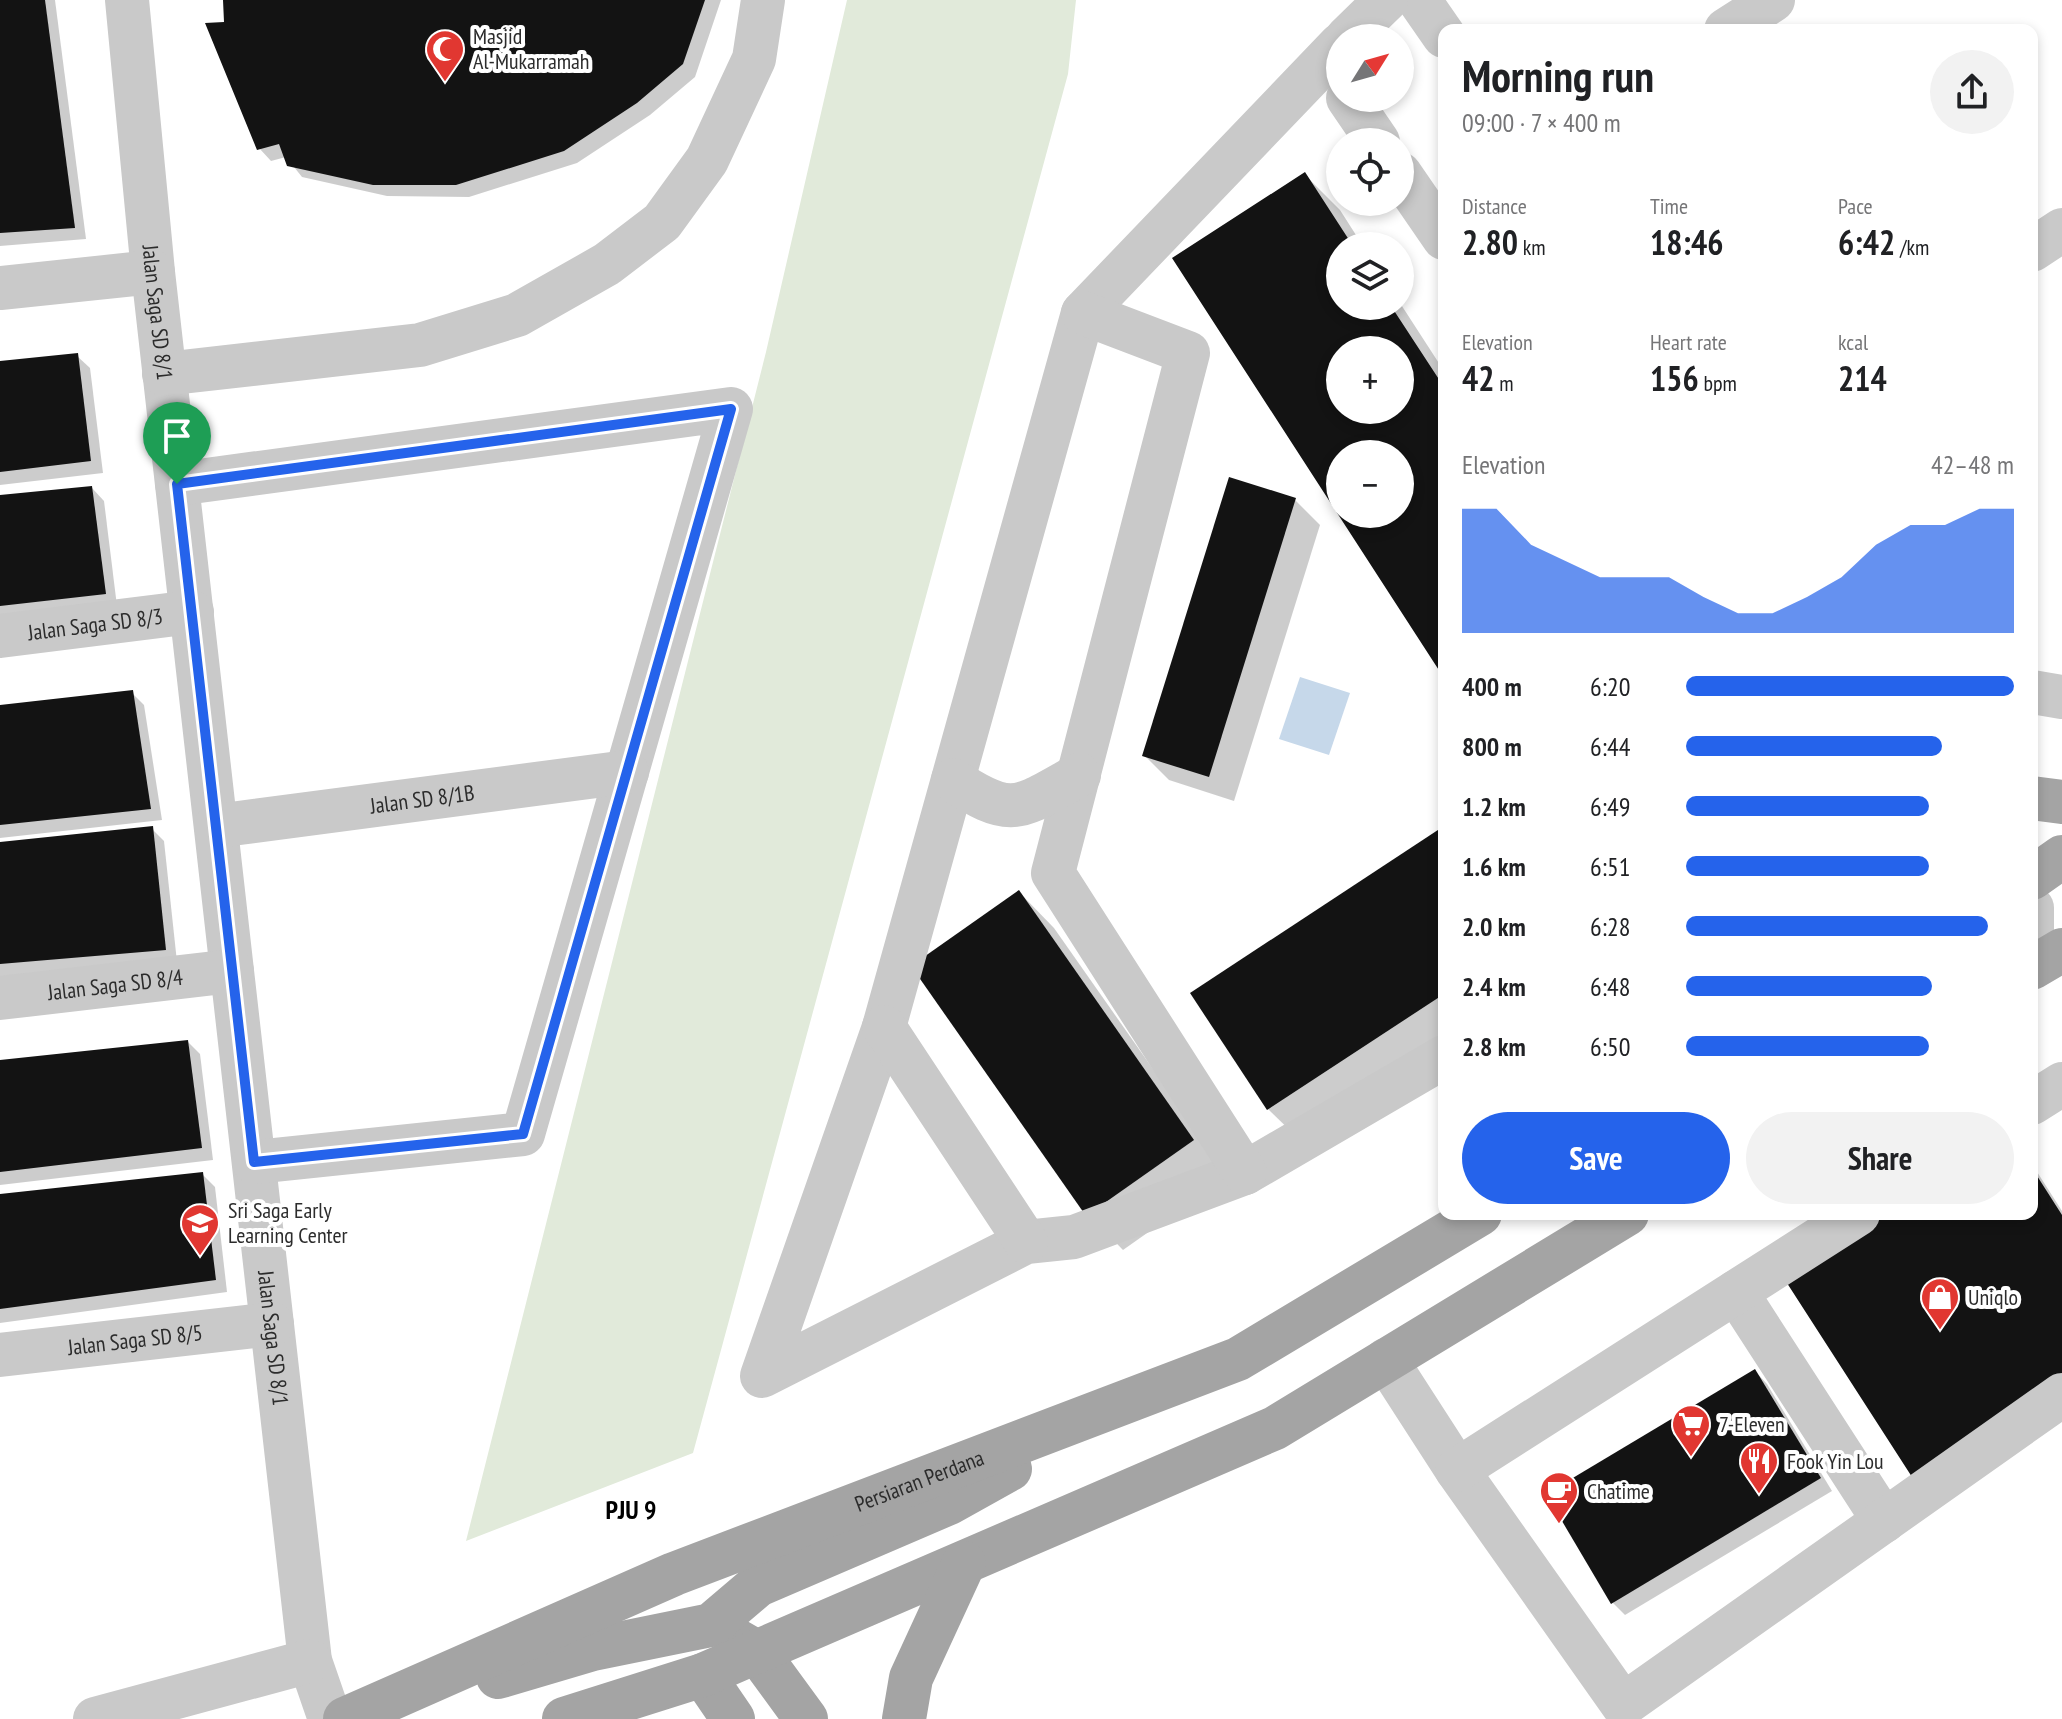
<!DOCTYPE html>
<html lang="en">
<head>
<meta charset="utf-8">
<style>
  body { margin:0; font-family:"PT Sans Narrow",sans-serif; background:#f2f2f2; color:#202124; height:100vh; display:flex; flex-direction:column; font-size:30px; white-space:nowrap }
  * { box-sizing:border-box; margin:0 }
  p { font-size:26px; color:#757577 }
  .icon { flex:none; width:44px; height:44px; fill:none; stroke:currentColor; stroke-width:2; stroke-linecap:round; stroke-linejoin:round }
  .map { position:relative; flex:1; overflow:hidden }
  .side { position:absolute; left:1438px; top:24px; width:600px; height:1196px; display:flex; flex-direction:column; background:#fff; border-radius:16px; box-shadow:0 4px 12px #0003 }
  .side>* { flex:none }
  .needle { width:52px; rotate:53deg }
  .fabs { position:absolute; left:1326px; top:24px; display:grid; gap:16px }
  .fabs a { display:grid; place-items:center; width:88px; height:88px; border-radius:50%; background:#fff; box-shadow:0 4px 12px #0003; font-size:40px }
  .pin { position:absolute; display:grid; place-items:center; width:68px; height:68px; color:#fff; margin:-82px -34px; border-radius:50% 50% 50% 0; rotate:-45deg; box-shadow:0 0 8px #0007 }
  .pin .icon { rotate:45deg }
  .round { display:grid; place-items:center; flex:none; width:84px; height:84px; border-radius:42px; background:#f2f2f2 }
  .head { display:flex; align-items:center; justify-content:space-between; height:136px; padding:0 24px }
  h1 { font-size:44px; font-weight:600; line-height:60px }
  .metrics { display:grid; grid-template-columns:repeat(3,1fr); gap:12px; height:136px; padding:8px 24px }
  .metrics div { display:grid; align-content:center }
  .metrics b { font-size:34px; font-weight:600 }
  .metrics small { font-size:22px; font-weight:400 }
  .metrics p { font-size:22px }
  .chart { height:224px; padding:16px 24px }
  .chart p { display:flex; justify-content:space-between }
  .chart svg { width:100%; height:144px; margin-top:8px; fill:#2563eb; opacity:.7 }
  .primary-button { display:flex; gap:16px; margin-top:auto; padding:16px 24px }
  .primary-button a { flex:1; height:92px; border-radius:48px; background:#2563eb; color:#fff; font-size:32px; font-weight:600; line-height:92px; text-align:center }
  .primary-button a+a { background:#f2f2f2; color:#202124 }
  ul { padding:0 24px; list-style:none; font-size:26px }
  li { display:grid; grid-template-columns:128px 96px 1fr; align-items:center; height:60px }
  li i { height:20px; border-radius:10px; background:#2563eb }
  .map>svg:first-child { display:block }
  .green { fill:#e1eada }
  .water { fill:#c6d8ea }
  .shadow { fill:#0003; fill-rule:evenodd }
  .building { fill:#131313; fill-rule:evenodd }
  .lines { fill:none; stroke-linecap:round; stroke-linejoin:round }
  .minor { stroke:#c9c9c9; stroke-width:44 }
  .major { stroke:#a4a4a4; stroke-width:44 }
  .route-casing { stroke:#fff; stroke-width:16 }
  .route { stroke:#2563eb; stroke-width:10 }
  .labels { text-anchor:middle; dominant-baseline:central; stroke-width:8; stroke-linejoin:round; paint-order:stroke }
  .poi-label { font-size:22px; fill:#2c2c2c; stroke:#fff; text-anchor:start }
  .street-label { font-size:22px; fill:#2c2c2c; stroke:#fff }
  .quarter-label { font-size:26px; font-weight:bold; fill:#000; stroke:#fff }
</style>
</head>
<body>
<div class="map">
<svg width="2062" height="1719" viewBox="0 0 2062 1719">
  <rect width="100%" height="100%" fill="#fff"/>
  <!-- green -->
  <polygon class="green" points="847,0 1076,0 1068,74 693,1453 466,1541 766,352"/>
  <!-- water -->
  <polygon class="water" points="1300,677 1350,693 1329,755 1279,739"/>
  <!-- shadow -->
  <g class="shadow">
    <polygon points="0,0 55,0 86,239 0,246"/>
    <polygon points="225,0 721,0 695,77 650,115 577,163 469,197 387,196 302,177 286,157 271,161 259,148 226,23"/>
    <path d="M1305,175L1340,210L1363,246H1340V306H1400V303L1444,371V674L1340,514H1400V454H1340V513ZM1340,350H1400V410H1340Z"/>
    <polygon points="77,356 90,368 103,473 0,485 0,363"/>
    <polygon points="92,488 104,501 117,606 0,620 0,497"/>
    <polygon points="1295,500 1320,525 1234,801 1169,780 1144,755"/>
    <polygon points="132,693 144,705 162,820 0,838 0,707"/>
    <polygon points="152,829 164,841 177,962 0,977 0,844"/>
    <polygon points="1444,829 1444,1052 1304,1144 1268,1109"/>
    <polygon points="1019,892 1054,928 1228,1176 1123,1250 1088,1214"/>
    <polygon points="188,1042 200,1054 213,1160 0,1185 0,1062"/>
    <polygon points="2032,1164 2062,1211 2062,1401 1892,1214 2032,1214"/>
    <polygon points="202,1174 215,1187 227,1292 0,1323 0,1196"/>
    <polygon points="1755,1371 1767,1384 1832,1491 1625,1615 1613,1603"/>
  </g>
  <!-- building -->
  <g class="building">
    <polygon points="0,0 45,0 75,228 0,233"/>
    <polygon points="223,0 705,0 683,64 637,103 564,151 456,185 373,185 287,166 279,144 257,150 205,23 224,22"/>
    <path d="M1305,172L1353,246H1340V306H1391L1444,387V678L1172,258ZM1340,350H1400V410H1340ZM1340,454H1400V514H1340Z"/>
    <polygon points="78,353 91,461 0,472 0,361"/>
    <polygon points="1229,477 1296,498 1209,777 1142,756"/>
    <polygon points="92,486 106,594 0,606 0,495"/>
    <polygon points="133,690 151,809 0,825 0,705"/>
    <polygon points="153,826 166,950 0,964 0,842"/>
    <polygon points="1444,826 1444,994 1267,1110 1190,993"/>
    <polygon points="1019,890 1194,1140 1086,1216 911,966"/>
    <polygon points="188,1040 202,1148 0,1172 0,1060"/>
    <polygon points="2032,1168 2062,1215 2062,1381 1912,1477 1785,1280 1888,1214 2032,1214"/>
    <polygon points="203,1172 216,1280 0,1309 0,1194"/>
    <polygon points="1755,1369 1821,1478 1611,1604 1546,1494"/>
  </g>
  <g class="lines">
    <!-- minor -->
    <g class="minor">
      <path id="s1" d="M127,0L153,272L310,1661L330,1719"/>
      <polyline points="1419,0 1444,36"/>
      <polyline points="1726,30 1773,0"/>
      <polyline points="1347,38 1386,0"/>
      <polyline points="1340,45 1083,313 884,1027 762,1376 1026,1242 1074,1237 1245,1173 1444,1057"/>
      <polyline points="1348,98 1378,142"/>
      <polyline points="1400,174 1444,238"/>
      <polyline points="2032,250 2062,230"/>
      <polyline points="0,288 153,272"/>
      <polyline points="1083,313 1188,353 1053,873 1245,1173"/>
      <polyline points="164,374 420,345 517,315 607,264 662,222 707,160 754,59 763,0"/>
      <polyline points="177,484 731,409 523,1134 254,1162"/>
      <path id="s2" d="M0,636L192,612"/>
      <polyline points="2032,692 2062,697"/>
      <path d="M953,780C1013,820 1019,808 1079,775"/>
      <path id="s3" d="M216,826L627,772"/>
      <polyline points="2032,908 2032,951"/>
      <path id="s4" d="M0,998L232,971"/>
      <polyline points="884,1027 1026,1242"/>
      <polyline points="2032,1103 2062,1084"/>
      <polyline points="1736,1292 1884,1521"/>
      <path id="s5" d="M0,1355L272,1324"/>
      <polyline points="1386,1360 1457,1470 1623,1705 2062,1395"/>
      <polyline points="1457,1470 1858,1214"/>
      <polyline points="95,1719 310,1661"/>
    </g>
    <!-- major -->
    <g class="major">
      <polyline points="2032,798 2062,802"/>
      <polyline points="2032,878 2062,857"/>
      <polyline points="2032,968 2062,950"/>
      <polyline points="734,1639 757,1652 806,1719"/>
      <polyline points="703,1675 733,1719"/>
      <polyline points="498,1677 593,1649 711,1625 758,1585 949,1503 1010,1469"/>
      <path id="s6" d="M345,1719L674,1574L1238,1359L1480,1214"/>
      <polyline points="564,1719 703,1675 1275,1428 1627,1214"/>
      <polyline points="904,1719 911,1678 964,1563"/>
    </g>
  </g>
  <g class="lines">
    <defs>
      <polygon id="route" points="731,409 523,1134 254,1162 177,484"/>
    </defs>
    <!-- route casing -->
    <use href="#route" class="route-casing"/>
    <!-- route -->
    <use href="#route" class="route"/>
  </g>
  <!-- icons -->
  <defs>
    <symbol id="mosque-pin" viewBox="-11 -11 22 30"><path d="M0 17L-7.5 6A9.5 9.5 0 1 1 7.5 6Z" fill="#e13731" stroke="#fff"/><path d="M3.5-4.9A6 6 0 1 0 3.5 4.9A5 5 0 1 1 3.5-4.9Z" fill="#fff"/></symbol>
    <symbol id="school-pin" viewBox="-11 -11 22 30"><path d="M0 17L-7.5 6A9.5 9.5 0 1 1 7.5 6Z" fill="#e13731" stroke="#fff"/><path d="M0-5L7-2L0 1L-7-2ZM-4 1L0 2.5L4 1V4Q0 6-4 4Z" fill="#fff"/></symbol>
    <symbol id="shop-pin" viewBox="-11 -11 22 30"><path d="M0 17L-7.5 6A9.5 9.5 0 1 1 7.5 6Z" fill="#e13731" stroke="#fff"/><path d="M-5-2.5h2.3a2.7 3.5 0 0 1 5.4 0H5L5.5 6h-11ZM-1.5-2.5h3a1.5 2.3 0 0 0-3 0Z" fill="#fff"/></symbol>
    <symbol id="supermarket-pin" viewBox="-11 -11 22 30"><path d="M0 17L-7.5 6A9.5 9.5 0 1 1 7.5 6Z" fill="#e13731" stroke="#fff"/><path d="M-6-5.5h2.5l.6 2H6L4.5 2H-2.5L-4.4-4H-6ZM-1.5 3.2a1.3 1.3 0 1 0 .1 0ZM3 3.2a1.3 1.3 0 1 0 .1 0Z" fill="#fff"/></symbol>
    <symbol id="restaurant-pin" viewBox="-11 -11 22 30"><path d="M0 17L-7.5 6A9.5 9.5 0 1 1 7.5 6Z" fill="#e13731" stroke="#fff"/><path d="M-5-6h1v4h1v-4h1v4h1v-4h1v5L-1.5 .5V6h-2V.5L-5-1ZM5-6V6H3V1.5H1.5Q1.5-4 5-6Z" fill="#fff"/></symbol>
    <symbol id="cafe-pin" viewBox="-11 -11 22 30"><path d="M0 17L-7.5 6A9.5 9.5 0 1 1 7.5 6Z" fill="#e13731" stroke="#fff"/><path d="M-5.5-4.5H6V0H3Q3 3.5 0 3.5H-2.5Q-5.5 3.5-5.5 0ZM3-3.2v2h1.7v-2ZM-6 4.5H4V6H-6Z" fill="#fff"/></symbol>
  </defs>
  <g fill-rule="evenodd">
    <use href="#mosque-pin" x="423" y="27" width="44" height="60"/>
    <use href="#school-pin" x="178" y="1201" width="44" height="60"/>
    <use href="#shop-pin" x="1918" y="1275" width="44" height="60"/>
    <use href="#supermarket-pin" x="1669" y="1402" width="44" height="60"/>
    <use href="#restaurant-pin" x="1737" y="1439" width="44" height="60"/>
    <use href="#cafe-pin" x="1537" y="1469" width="44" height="60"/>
  </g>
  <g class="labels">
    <!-- poi labels -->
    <g class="poi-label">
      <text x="473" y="36">Masjid<tspan x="473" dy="25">Al-Mukarramah</tspan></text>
      <text x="228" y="1210">Sri Saga Early<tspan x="228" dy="25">Learning Center</tspan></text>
      <text x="1968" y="1297">Uniqlo</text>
      <text x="1719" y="1424">7-Eleven</text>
      <text x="1787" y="1461">Fook Yin Lou</text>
      <text x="1587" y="1491">Chatime</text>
    </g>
    <!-- street labels -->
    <g class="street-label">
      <text stroke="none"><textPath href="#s1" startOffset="314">Jalan Saga SD 8/1</textPath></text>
      <text stroke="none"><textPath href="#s2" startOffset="96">Jalan Saga SD 8/3</textPath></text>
      <text stroke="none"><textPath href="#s3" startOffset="208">Jalan SD 8/1B</textPath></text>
      <text stroke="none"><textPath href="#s4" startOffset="116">Jalan Saga SD 8/4</textPath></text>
      <text stroke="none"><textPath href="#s1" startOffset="1346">Jalan Saga SD 8/1</textPath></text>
      <text stroke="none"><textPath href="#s5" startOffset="136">Jalan Saga SD 8/5</textPath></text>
      <text stroke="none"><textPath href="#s6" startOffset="622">Persiaran Perdana</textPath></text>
    </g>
    <!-- quarter labels -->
    <g class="quarter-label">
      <text x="631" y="1509">PJU 9</text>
    </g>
  </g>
</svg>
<div class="fabs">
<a><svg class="needle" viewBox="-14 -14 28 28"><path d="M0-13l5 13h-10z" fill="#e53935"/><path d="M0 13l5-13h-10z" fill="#757577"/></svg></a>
<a><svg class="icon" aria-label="locate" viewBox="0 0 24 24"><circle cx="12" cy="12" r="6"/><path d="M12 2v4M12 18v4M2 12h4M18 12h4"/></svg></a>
<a><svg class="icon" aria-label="layers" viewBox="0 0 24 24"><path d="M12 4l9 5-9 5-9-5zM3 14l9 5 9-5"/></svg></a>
<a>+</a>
<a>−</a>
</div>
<div class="pin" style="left:177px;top:484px;background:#1e9e55"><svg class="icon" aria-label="arrive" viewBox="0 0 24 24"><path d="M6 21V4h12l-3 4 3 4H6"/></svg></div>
<section class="side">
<div class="head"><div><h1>Morning run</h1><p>09:00 · 7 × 400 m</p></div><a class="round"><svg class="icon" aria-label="share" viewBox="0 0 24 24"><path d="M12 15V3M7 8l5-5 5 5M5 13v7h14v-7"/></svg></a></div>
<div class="metrics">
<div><p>Distance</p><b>2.80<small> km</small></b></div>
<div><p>Time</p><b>18:46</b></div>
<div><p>Pace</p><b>6:42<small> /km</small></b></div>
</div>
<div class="metrics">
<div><p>Elevation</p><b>42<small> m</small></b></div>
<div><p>Heart rate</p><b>156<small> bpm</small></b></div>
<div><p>kcal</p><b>214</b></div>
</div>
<div class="chart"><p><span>Elevation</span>42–48 m</p>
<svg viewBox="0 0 160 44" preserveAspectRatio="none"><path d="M0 44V6L10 6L20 17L30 22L40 27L50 27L60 27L70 33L80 38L90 38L100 33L110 27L120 17L130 11L140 11L150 6L160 6V44z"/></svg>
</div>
<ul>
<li><b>400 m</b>6:20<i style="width:100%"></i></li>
<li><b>800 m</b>6:44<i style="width:78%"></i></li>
<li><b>1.2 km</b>6:49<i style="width:74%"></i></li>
<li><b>1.6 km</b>6:51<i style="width:74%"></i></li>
<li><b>2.0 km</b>6:28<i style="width:92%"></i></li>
<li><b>2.4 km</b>6:48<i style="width:75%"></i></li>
<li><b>2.8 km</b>6:50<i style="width:74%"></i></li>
</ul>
<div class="primary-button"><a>Save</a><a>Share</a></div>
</section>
</div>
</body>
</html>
